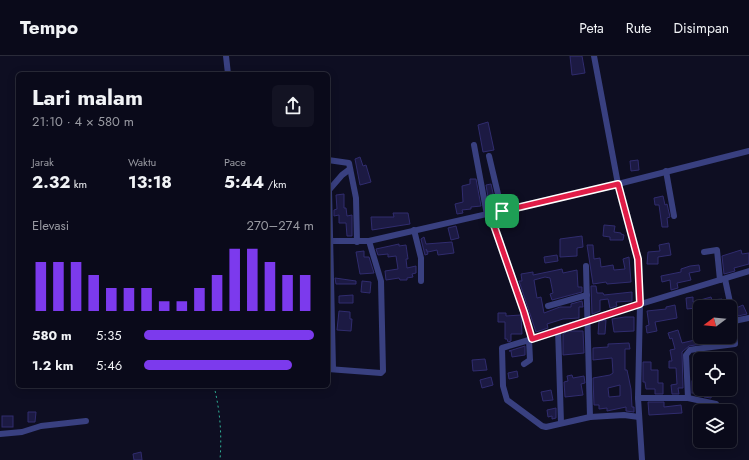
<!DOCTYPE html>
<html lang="id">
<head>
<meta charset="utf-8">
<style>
  body { margin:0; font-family:Jost,sans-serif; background:#131323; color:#f1f3f6; height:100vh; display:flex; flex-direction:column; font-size:15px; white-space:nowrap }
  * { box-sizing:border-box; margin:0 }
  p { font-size:13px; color:#999aa2 }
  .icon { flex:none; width:22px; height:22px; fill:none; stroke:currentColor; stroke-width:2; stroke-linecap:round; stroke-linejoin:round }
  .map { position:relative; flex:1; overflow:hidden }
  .panel { position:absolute; left:16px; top:16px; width:314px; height:316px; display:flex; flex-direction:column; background:#0a0a1a; border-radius:6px; box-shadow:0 2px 10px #0003,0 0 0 1px #2a2b39 }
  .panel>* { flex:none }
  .needle { width:26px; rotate:254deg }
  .buttons { position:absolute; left:693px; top:244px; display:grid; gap:8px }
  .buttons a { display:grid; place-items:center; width:44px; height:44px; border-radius:6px; background:#0a0a1a; box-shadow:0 2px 10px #0003,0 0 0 1px #2a2b39; font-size:20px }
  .pin { position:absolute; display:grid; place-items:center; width:34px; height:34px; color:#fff; margin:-17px; border-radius:8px; box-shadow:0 2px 6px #0006 }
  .round { display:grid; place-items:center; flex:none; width:42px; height:42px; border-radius:6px; background:#131323 }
  .headline { display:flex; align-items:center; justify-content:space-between; height:68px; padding:0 16px }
  h1 { font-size:22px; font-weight:700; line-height:30px }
  .figures { display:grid; grid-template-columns:repeat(3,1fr); gap:6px; height:68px; padding:4px 16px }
  .figures div { display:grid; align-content:center }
  .figures b { font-size:17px; font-weight:700 }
  .figures small { font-size:11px; font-weight:400 }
  .figures p { font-size:11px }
  .chart { height:112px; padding:8px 16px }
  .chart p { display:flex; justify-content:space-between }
  .chart svg { width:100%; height:72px; margin-top:4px; stroke:#7c3aed; stroke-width:6 }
  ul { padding:0 16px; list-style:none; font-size:13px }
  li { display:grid; grid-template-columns:64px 48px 1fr; align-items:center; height:30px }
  li i { height:10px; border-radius:5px; background:#7c3aed }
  header { display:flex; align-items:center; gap:24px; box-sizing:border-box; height:56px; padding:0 20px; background:#0a0a1a; border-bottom:1px solid #2a2b39 }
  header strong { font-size:19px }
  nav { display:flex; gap:22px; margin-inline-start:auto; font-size:14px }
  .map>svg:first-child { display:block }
  .building { fill:#1c1a43; stroke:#302c6e; fill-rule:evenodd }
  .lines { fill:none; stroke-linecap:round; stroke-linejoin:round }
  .path { stroke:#2fb298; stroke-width:1; stroke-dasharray:2 3; stroke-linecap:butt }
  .minor { stroke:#394080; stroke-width:6 }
  .route-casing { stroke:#fff; stroke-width:8 }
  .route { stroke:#e11d48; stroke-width:5 }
</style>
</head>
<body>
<header>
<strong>Tempo</strong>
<nav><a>Peta</a><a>Rute</a><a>Disimpan</a></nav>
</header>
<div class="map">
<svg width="749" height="404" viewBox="0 0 749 404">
  <rect width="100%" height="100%" fill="#0e0e22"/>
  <!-- building -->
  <g class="building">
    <polygon points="570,0 582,0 585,17 572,19"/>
    <polygon points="488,66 494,94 483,96 478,69"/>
    <polygon points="360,101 363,110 366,109 371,126 360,129 355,103"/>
    <polygon points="638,104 639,114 631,115 630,105"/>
    <polygon points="470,123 476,123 481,150 471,151 471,153 462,154 463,157 457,158 455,148 463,146 462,130 470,128"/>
    <polygon points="491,128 495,146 489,147 486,129"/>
    <polygon points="344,138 344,152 346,152 347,160 352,159 352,180 347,180 346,167 339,167 339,159 334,160 334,154 337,153 336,139"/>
    <polygon points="663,140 665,149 667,148 670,161 667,162 668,171 662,171 659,149 655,149 654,142"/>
    <polygon points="393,157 408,157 410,168 372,174 371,161 394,161"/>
    <polygon points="604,169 615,170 614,176 621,177 621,178 624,179 623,184 610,184 610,181 603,180"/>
    <polygon points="456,170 459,182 451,184 448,172"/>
    <polygon points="582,180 583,191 577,192 577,200 560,201 560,183"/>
    <polygon points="424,181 426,188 452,186 454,197 438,199 437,194 428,196 426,193 428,198 425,199 421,183"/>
    <polygon points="669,187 671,199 658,201 658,208 647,208 648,196 660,195 659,189"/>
    <polygon points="399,188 399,190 406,189 408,203 406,203 407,212 416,210 416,217 412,218 413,221 407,222 407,224 400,224 399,222 386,224 385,215 398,213 396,200 388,201 388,198 378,199 376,193"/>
    <polygon points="587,189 593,189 594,203 600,202 601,211 613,209 614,214 625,213 623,203 629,201 631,226 607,228 606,226 593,228"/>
    <polygon points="741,194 742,198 749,197 749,208 734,212 735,215 724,218 722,200"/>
    <polygon points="364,195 364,201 369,201 374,217 360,218 356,196"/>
    <polygon points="557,199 558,205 545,207 544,201"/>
    <polygon points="699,209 700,215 689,217 691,224 677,227 678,232 671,234 670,224 662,226 661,220 681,216 681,213 690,210"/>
    <polygon points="562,213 563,217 577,214 578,231 582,231 582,236 552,244 550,238 553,237 550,222 545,221 534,224 537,242 541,241 544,257 560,251 571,251 571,248 582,245 583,251 579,251 579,262 563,263 547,268 548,272 536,276 519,225 522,225 521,218 533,216 533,219"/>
    <polygon points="335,222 356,225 356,228 336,228"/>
    <polygon points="362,225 371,226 370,237 361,236"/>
    <polygon points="591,230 596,230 597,237 603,237 604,239 632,236 632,245 616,246 617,250 610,252 608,243 600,244 600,255 592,258"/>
    <polygon points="353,239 353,247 339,247 339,240"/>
    <polygon points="693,241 693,246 711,241 712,244 722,243 723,251 700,251 700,263 697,263 696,252 687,253 686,242"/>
    <polygon points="675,249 677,262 655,266 657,275 647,277 646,270 649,269 647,255 666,253 666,251"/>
    <polygon points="743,249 747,258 738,260 736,252"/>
    <polygon points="339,255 350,256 350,263 352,263 351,275 337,274"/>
    <polygon points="498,257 506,257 506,260 521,259 522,278 511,278 511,285 508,286 507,283 505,283 505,266 498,266"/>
    <polygon points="625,261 634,261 634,275 614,276 612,263"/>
    <polygon points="606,264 605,278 598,278 599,265"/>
    <polygon points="678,274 682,287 699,283 701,288 689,290 682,296 683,332 678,332 679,338 672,338 671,329 677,328 676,312 669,312 669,305 672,305 670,294 675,293 672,282 670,283 668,277"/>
    <polygon points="568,275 583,275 584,297 563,299 563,278"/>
    <path d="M629,287L630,293H625V314H627L631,333L632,351H634V356L626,355V351L607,355V352L599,353V349H594L593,322L610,319L613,317L612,302L593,304V292L608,291V288ZM620,329V340L609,341L608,332Z"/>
    <polygon points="525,290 525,299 512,301 511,295 509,295"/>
    <polygon points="485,303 487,314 473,315 472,304"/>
    <polygon points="643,306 651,306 651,314 658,314 658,327 663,327 663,338 655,338 655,333 646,333 645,326 643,326"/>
    <polygon points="517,315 518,321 509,323 508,317"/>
    <polygon points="572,319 573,322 584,320 585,327 581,328 583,339 565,341 564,326 568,325 567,320"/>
    <polygon points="491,321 493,329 482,332 480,324"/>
    <rect x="692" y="325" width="8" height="12"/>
    <polygon points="706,333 713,334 711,342 704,341"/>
    <polygon points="551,334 553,344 543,345 541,336"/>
    <polygon points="648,346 664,346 664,351 681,349 682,357 649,359"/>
    <polygon points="556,352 556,362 552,363 552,360 548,361 547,354"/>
    <polygon points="28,356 36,356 35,366 28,366"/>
    <rect x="2" y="360" width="11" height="11"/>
    <polygon points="141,396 142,404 134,404 133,398"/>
  </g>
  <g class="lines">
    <!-- path -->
    <path class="path" d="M214,330C220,355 222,378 220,404"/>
    <!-- minor -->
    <g class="minor">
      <polyline points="226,0 228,18"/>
      <polyline points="594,0 618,128 638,203 640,248 638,342 642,404"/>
      <polyline points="474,89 487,159"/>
      <polyline points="489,100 502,155"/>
      <polyline points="328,104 349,107 356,142 357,186"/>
      <polyline points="666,115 674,160"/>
      <polyline points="490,158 525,256 532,283 529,284 530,304 524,308"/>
      <polyline points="414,174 421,202 421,225"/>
      <polyline points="328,185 369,185 618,128 749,95"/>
      <polyline points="704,196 717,194 720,224"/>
      <polyline points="586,210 590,361"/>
      <polyline points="725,223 734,265 749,262"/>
      <polyline points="548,250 587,239"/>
      <polyline points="558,273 561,367"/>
      <polyline points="532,283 558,273 749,215"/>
      <polyline points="529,284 502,292 503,330 507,344 542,370 546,371 590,361 624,359 639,361"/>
      <polyline points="328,313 381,317 383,315 381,225 369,185"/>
      <polyline points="333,313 329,134 342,119 350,113"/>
      <polyline points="638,342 688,342"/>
      <polyline points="716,348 688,342 686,299 690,294 696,293 735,288 734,265"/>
      <polyline points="0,378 22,376 41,370 86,365"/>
    </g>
  </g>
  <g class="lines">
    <defs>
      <polygon id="route" points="618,128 638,203 640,248 532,283 524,256 490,158"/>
    </defs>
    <!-- route casing -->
    <use href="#route" class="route-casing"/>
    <!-- route -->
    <use href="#route" class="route"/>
  </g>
</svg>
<div class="buttons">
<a><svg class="needle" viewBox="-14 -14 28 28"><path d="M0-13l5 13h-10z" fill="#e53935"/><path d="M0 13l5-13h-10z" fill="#999aa2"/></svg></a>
<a><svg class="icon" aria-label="locate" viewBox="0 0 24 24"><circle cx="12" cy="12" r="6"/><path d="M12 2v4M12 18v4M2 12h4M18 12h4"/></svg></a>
<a><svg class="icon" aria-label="layers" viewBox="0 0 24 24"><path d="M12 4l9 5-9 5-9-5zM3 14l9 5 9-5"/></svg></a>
</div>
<div class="pin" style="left:502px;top:155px;background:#1e9e55"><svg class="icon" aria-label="arrive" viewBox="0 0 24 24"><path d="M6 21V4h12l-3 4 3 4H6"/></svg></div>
<section class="panel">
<div class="headline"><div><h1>Lari malam</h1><p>21:10 · 4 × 580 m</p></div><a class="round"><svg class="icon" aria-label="share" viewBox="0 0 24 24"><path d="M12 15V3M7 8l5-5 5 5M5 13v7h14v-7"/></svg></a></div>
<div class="figures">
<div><p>Jarak</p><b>2.32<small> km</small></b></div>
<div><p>Waktu</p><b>13:18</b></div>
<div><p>Pace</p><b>5:44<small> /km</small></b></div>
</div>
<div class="chart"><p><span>Elevasi</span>270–274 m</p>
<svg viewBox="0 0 160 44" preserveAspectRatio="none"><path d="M5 44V14M15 44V14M25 44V14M35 44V22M45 44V30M55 44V30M65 44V30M75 44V38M85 44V38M95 44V30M105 44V22M115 44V6M125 44V6M135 44V14M145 44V22M155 44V22"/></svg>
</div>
<ul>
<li><b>580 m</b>5:35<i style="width:100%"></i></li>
<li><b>1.2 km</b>5:46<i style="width:87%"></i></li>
</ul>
</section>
</div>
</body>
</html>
